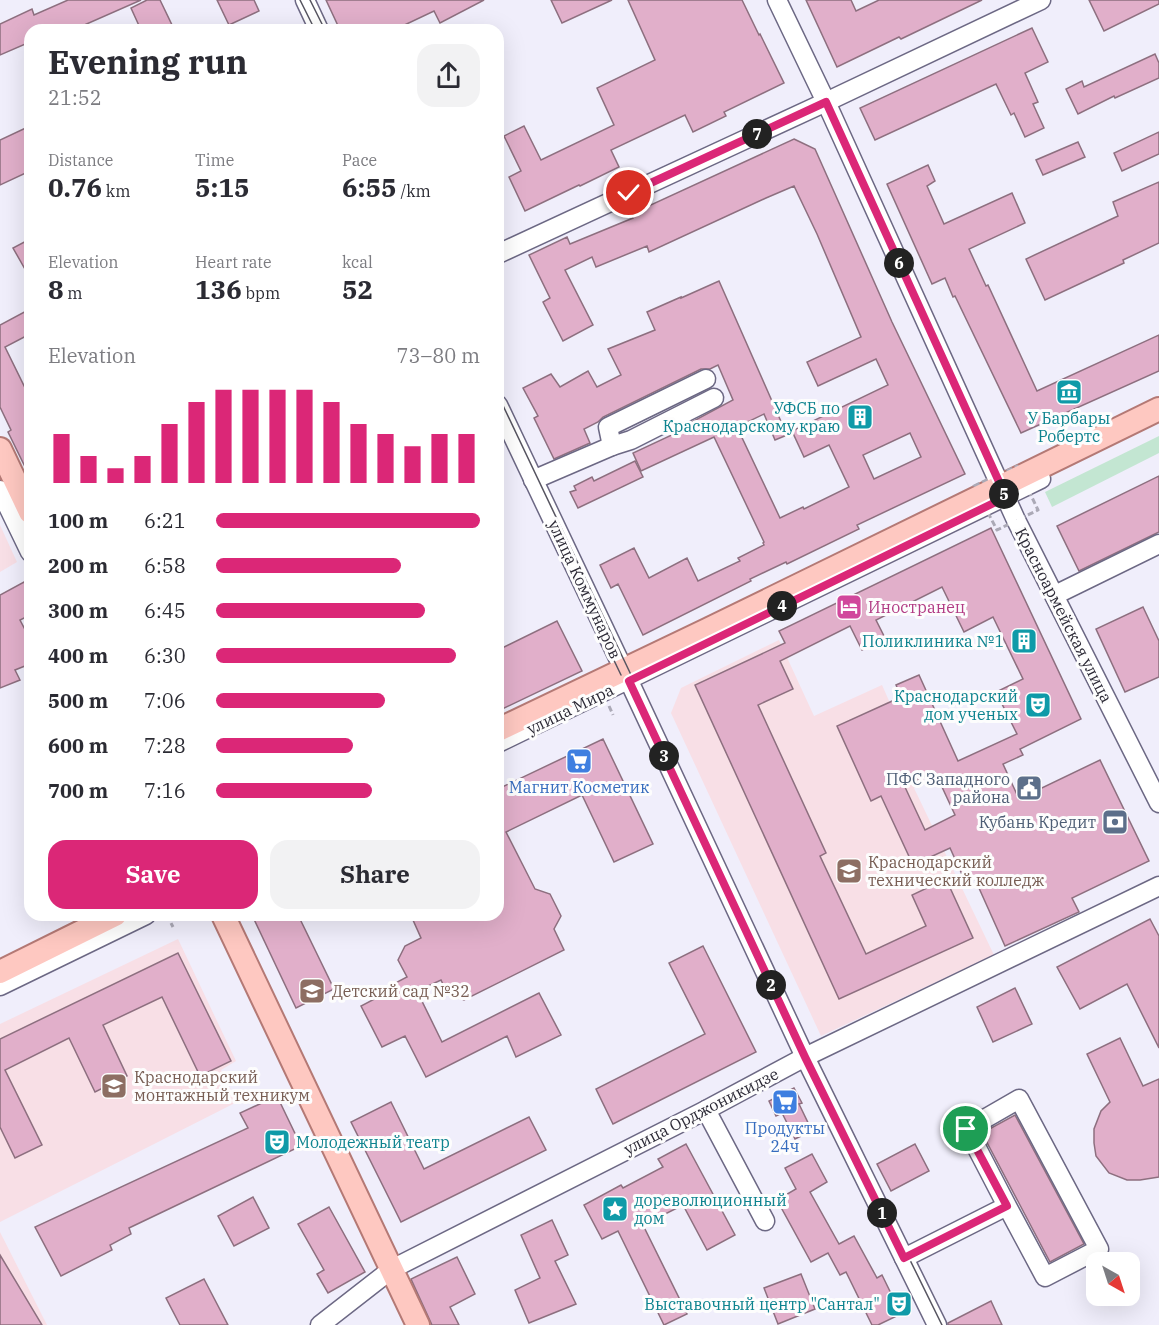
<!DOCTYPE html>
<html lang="en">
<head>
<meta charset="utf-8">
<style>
  body { margin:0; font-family:"IBM Plex Serif",serif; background:#f2f2f3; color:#2b2b33; height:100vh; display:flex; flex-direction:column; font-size:22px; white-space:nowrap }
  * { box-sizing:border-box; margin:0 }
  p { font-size:20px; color:#7c7c81 }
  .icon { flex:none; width:33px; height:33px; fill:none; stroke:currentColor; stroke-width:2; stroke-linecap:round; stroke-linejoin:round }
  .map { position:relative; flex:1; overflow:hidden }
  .details { position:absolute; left:24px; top:24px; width:480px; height:897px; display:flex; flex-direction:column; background:#fff; border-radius:18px; box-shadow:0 6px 24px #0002 }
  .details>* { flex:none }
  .needle { width:39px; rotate:141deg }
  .controls { position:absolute; left:1086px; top:1252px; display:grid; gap:12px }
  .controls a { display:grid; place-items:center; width:54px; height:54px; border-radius:12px; background:#fff; box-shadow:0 6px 24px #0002; font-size:30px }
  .pin { position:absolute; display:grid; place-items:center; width:51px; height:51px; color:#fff; margin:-26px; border:3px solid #fff; border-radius:50%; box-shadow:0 2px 6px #0007 }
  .km { position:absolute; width:30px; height:30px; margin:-15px; border-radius:50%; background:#222; color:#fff; font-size:16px; line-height:30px; text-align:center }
  .round { display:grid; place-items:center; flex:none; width:63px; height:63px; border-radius:18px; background:#f2f2f3 }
  .headline { display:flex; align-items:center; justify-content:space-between; height:102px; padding:0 24px }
  h1 { font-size:33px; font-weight:800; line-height:45px }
  .metrics { display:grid; grid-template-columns:repeat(3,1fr); gap:9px; height:102px; padding:6px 24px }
  .metrics div { display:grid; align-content:center }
  .metrics b { font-size:26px; font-weight:800 }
  .metrics small { font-size:16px; font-weight:400 }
  .metrics p { font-size:16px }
  .chart { height:168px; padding:12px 24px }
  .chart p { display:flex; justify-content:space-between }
  .chart svg { width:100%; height:108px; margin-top:6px; stroke:#db2777; stroke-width:6 }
  .button { display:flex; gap:12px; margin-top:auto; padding:12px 24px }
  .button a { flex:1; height:69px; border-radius:18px; background:#db2777; color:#fff; font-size:24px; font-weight:800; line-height:69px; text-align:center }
  .button a+a { background:#f2f2f3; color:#2b2b33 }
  ul { padding:0 24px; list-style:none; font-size:20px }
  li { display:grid; grid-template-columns:96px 72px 1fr; align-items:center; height:45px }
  li i { height:15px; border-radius:8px; background:#db2777 }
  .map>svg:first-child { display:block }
  .education { fill:#f8dfe6 }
  .green { fill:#c3e6d2 }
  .building { fill:#e1afca; stroke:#8d6f7f; stroke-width:1.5; fill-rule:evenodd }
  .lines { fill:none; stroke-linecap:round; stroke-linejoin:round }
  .minor-casing { stroke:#6c6884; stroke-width:21 }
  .major-casing { stroke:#b47975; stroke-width:26 }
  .path { stroke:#aba9b6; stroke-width:3; stroke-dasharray:6 3; stroke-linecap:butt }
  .minor { stroke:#fff; stroke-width:18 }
  .major { stroke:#fec8c1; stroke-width:22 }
  .tram { stroke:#575561; stroke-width:1.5 }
  .route-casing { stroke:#fff; stroke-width:12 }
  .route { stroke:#db2777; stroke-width:8 }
  .labels { text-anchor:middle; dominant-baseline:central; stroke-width:6; stroke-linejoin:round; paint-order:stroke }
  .culture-label { font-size:16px; fill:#0d838f; stroke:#fdfdfd; text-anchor:end }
  .street-label { font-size:16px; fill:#2b2935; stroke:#fdfdfd }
  .hotel-label { font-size:16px; fill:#b23c85; stroke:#fdfdfd; text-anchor:start }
  .service-label { font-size:16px; fill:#4e5e75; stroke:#fdfdfd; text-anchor:end }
  .shop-label { font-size:16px; fill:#366cbe; stroke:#fdfdfd }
  .education-label { font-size:16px; fill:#785e54; stroke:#fdfdfd; text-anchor:start }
</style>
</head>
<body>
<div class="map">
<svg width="1159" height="1325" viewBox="0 0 1159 1325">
  <rect width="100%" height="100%" fill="#f0eefb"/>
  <!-- education -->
  <g class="education">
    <polygon points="0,525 17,562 0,572"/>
    <polygon points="779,640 814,716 882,685 925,782 914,788 994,955 821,1036 671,713 681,688"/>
    <polygon points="178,939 236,1061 221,1070 237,1102 0,1222 0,1024"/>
    <polygon points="0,1232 47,1325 0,1325"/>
  </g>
  <!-- green -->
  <polygon class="green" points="1159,436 1159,453 1052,507 1045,492"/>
  <!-- building -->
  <g class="building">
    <polygon points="68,0 141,0 73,30 30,30 30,42 0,55 0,24 32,9 34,15"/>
    <polygon points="147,0 160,0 172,25 161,30 141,30 131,8"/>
    <polygon points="217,0 254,0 259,11 229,25"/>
    <polygon points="326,0 484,0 440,23 434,11 394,30 340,30"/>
    <polygon points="551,0 612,0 562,23"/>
    <polygon points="628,0 742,0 759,35 760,34 784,83 724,112 726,116 693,132 685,115 611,150 619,167 580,186 579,185 525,211 509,177 521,171 504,136 524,126 541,160 614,125 597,88 655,60"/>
    <polygon points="806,0 851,0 856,11 879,0 982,0 901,39 899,37 837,67"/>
    <polygon points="1089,0 1159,0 1159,4 1104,31"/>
    <polygon points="1032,28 1048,62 1025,73 1038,102 1033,104 1044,128 1025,137 1014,113 1011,115 996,84 875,140 860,108"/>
    <polygon points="1155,54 1159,63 1159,78 1115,98 1114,96 1078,114 1066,89 1082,81 1084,87"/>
    <polygon points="30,126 30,171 0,185 0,140"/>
    <polygon points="1159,132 1159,154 1122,171 1114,153"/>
    <path d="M794,139L815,149L892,322L965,474L857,525L859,529L787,564L786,562L750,579L751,581L643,635L618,584L611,588L600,565L634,548L649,578L687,558L698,581L740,561L738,558L764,545L763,543L764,542L714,437L641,471L633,453L674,434L673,432L733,400L718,365L710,369H701L603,417L598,422L584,429L590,443L554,459L534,418L538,416L523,388L551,374L560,387L588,371L597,387L621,375L608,349L655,330L647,312L681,297V298L719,281L787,435L775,440L764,414L737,427L780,518L803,507L804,509L849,487L829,445L804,457L792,431L888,385L876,359L818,386L807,362L861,337L817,234L794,186L766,198L649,252L647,246L596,267L592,257L565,270L593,325L563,341L543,302L550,298L529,255L567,237L570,244L633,218L631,214ZM910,433L921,457L874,479L863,455Z"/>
    <polygon points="1078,142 1085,157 1043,175 1036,160"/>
    <polygon points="928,165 935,181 927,186 944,224 1012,193 1025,223 969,249 986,286 988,285 1037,391 1159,335 1159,371 1021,433 955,296 953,297 945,278 932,284 887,184"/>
    <polygon points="1159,182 1159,243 1123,260 1124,263 1045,300 1026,259 1118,216 1113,202"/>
    <polygon points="30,239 30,278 13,248"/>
    <polygon points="30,309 30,334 5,347 30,398 30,477 8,432 11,430 0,407 0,325"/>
    <polygon points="635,461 643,477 578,508 570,492 576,490 574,486 592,477 594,481"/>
    <polygon points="1159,476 1159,532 1079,571 1057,526"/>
    <path d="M991,528L1081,719L1020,749L1023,755L1003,764L1019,799L1100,760L1149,861L1072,898L1079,912L1005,946L974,877L965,881L950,848L913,865L881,796L871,801L837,726L901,697L896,685L919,675L958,761L1017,734L996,692L1023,679L993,617L964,632L942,587L876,620L885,638L862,650L850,626L780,661L793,689L758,705L826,853L820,856L866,954L926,926L912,895L946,879L973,938L839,999L695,685L785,643L779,631ZM935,772L955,815L925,830L904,785Z"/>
    <polygon points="24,582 30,593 30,615 20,620 30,639 30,664 15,670 20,680 0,688 0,595"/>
    <polygon points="1143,607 1159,641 1159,677 1125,692 1096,629"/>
    <polygon points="557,621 582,671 498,711 498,650"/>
    <polygon points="603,739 653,844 614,862 582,795 506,832 535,889 550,894 561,916 554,929 564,950 464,1000 447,993 441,980 417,991 442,1042 539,993 561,1035 516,1057 507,1036 426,1077 405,1036 382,1047 361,1006 384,994 382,990 407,977 398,960 405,946 421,938 413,920 423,915 498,915 498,789"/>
    <polygon points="252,915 298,915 334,989 296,1008"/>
    <polygon points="1150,919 1159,936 1159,1048 1127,984 1080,1009 1057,967"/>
    <polygon points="703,946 756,1052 613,1124 596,1089 705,1034 669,963"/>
    <polygon points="178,953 231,1061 200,1076 162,997 103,1025 127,1076 95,1092 69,1038 5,1070 42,1145 15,1158 0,1127 0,1039"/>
    <polygon points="1015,988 1032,1024 993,1042 977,1007"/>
    <polygon points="1120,1038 1143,1086 1159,1079 1159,1177 1140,1180 1127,1180 1109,1173 1096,1156 1094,1143 1094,1129 1101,1111 1110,1102 1087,1054"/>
    <polygon points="794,1088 802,1103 799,1104 812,1131 795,1139 782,1113 776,1116 769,1101"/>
    <polygon points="277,1096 301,1146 129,1228 131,1234 110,1245 112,1250 61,1276 35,1227 248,1128 240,1113"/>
    <polygon points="391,1102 424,1169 529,1117 546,1150 401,1222 351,1122"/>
    <polygon points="1015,1115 1084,1244 1050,1262 982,1133"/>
    <polygon points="686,1144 735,1235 707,1250 683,1205 643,1225 687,1314 664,1325 618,1231 602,1239 584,1205 621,1185 623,1188 663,1167 658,1159"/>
    <polygon points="915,1144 929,1171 891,1191 877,1164"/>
    <polygon points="812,1154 827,1182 810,1192 839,1244 854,1236 877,1278 882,1275 901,1314 878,1325 872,1325 846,1272 840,1275 828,1253 811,1262 777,1200 796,1189 785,1168"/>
    <polygon points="253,1197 269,1228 234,1246 218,1216"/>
    <polygon points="329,1207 365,1272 328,1293 317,1274 324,1270 298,1224"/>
    <polygon points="552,1220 568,1255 555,1261 576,1304 529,1323 515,1290 540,1278 521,1235"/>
    <polygon points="0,1255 42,1325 0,1325"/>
    <polygon points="457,1257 475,1294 450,1307 459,1325 432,1325 411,1279"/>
    <polygon points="801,1274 815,1309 778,1324 764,1288"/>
    <polygon points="204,1279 228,1325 180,1325 166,1298"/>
    <polygon points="991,1301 1002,1325 948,1325 948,1323"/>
  </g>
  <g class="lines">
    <defs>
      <g id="minor">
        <polyline points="305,0 319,30"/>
        <polyline points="777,0 826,102 1016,520 1159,803"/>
        <polyline points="498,254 826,102 1041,0"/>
        <polyline points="498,405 629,681 805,1057 937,1325"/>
        <polyline points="612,446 608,427 706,379"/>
        <polyline points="533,480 612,446 631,440 714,398"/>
        <polyline points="0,490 30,552"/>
        <polyline points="1055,595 1159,544"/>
        <polyline points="498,743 1041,479"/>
        <polyline points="0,986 146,915"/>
        <polyline points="706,1110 765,1221"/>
        <polyline points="904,1258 1007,1206 967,1129 1019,1099 1099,1249 1045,1277 1007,1206"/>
        <polyline points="320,1325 392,1269 706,1110 805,1057 1159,886"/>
      </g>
      <g id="major">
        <polyline points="0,449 30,512"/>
        <polyline points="498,730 707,630 1159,409"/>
        <polyline points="223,915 418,1325"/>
        <polyline points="0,972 115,915"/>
      </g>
    </defs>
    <!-- minor casing -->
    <use href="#minor" class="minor-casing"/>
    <!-- major casing -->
    <use href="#major" class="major-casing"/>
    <!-- path -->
    <g class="path">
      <polygon points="1017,466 1038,510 997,530 974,486"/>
      <polyline points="609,706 613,715"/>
      <polyline points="167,915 173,927"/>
    </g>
    <!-- minor -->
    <use href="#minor" class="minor"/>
    <!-- major -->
    <use href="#major" class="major"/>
    <!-- tram -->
    <g class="tram">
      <polyline points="300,0 315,30"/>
      <polyline points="310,0 325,30"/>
      <polyline points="498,395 633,679 809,1055 942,1325"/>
      <polyline points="599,629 621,675"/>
    </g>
  </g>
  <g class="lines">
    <defs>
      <polyline id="route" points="629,193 826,102 1006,497 629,681 805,1057 904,1258 1007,1206 966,1129"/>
    </defs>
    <!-- route casing -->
    <use href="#route" class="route-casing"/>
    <!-- route -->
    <use href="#route" class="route"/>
  </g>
  <!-- icons -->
  <defs>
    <symbol id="museum-square" viewBox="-11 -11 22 22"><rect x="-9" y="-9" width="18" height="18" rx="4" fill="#0f9aa8" stroke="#fdfdfd"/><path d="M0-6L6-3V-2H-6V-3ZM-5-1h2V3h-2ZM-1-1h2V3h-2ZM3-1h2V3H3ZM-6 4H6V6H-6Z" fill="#fff"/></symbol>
    <symbol id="building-square" viewBox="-11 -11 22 22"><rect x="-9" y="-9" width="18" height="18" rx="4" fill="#0f9aa8" stroke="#fdfdfd"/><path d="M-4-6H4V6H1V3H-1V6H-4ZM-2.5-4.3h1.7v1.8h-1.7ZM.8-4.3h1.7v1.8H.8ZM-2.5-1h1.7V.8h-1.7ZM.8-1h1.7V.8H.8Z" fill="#fff"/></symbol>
    <symbol id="hotel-square" viewBox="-11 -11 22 22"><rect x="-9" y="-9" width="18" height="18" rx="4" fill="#d1479c" stroke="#fdfdfd"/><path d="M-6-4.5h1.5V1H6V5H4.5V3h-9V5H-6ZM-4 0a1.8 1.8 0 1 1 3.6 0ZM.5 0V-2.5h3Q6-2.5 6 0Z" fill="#fff"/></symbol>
    <symbol id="theatre-square" viewBox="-11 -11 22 22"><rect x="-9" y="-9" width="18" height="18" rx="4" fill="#0f9aa8" stroke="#fdfdfd"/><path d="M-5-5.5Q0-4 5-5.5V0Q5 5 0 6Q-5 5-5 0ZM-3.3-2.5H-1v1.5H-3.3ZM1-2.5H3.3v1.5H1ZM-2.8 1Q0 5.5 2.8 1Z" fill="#fff"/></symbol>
    <symbol id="supermarket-square" viewBox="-11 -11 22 22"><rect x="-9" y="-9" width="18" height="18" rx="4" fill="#3f7fe0" stroke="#fdfdfd"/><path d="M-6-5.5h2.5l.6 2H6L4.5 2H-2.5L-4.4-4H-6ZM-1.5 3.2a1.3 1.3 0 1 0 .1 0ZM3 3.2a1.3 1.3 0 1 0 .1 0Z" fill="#fff"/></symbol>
    <symbol id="civic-square" viewBox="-11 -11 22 22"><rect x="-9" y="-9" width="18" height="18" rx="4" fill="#5c6f8a" stroke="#fdfdfd"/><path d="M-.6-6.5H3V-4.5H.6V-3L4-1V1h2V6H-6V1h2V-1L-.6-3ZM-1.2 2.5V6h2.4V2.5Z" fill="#fff"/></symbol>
    <symbol id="bank-square" viewBox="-11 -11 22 22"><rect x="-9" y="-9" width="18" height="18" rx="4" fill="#5c6f8a" stroke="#fdfdfd"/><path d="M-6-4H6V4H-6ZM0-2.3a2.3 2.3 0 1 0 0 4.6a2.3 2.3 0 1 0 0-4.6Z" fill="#fff"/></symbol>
    <symbol id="university-square" viewBox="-11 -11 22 22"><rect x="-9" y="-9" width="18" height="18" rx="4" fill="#8d6e63" stroke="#fdfdfd"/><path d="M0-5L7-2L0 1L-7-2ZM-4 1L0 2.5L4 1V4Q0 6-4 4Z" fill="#fff"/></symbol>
    <symbol id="school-square" viewBox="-11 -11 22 22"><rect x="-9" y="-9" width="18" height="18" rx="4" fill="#8d6e63" stroke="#fdfdfd"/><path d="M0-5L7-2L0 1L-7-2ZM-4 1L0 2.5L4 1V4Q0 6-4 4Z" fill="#fff"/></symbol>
    <symbol id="sight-square" viewBox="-11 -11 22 22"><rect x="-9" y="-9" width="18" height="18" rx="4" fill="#0f9aa8" stroke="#fdfdfd"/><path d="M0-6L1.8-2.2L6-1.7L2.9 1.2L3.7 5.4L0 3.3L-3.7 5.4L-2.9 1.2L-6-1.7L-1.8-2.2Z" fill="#fff"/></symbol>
  </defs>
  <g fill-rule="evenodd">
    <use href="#museum-square" x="1054" y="377" width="30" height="30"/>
    <use href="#building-square" x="845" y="402" width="30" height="30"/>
    <use href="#hotel-square" x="834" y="592" width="30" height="30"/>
    <use href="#building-square" x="1009" y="626" width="30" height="30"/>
    <use href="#theatre-square" x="1023" y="690" width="30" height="30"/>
    <use href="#supermarket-square" x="564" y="746" width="30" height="30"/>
    <use href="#civic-square" x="1014" y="773" width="30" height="30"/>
    <use href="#bank-square" x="1100" y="807" width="30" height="30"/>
    <use href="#university-square" x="834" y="856" width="30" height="30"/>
    <use href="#school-square" x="297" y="976" width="30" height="30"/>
    <use href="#university-square" x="99" y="1071" width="30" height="30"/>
    <use href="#supermarket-square" x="770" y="1087" width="30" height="30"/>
    <use href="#theatre-square" x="262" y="1127" width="30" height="30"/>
    <use href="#sight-square" x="600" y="1194" width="30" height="30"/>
    <use href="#theatre-square" x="884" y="1289" width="30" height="30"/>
  </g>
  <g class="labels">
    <!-- culture labels -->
    <g class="culture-label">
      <text x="840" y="408">УФСБ по<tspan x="840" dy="18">Краснодарскому краю</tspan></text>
      <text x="1069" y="418" text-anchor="middle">У Барбары<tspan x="1069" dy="18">Робертс</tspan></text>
      <text x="1004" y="641">Поликлиника №1</text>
      <text x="1018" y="696">Краснодарский<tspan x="1018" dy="18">дом ученых</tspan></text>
      <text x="296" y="1142" text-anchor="start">Молодежный театр</text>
      <text x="634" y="1200" text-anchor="start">дореволюционный<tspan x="634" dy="18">дом</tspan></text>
      <text x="880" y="1304">Выставочный центр "Сантал"</text>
    </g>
    <!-- street labels -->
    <g class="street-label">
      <text transform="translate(585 589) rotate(65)">улица Коммунаров</text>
      <text transform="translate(1064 615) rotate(63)">Красноармейская улица</text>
      <text transform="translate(570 709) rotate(-26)">улица Мира</text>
      <text transform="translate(701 1111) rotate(-27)">улица Орджоникидзе</text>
    </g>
    <!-- hotel labels -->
    <g class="hotel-label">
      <text x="868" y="607">Иностранец</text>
    </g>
    <!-- service labels -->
    <g class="service-label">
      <text x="1010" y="779">ПФС Западного<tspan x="1010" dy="18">района</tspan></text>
      <text x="1096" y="822">Кубань Кредит</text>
    </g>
    <!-- shop labels -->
    <g class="shop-label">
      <text x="579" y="787">Магнит Косметик</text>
      <text x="785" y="1128">Продукты<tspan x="785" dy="18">24ч</tspan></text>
    </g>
    <!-- education labels -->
    <g class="education-label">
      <text x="868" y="862">Краснодарский<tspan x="868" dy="18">технический колледж</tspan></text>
      <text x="332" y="991">Детский сад №32</text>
      <text x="134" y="1077">Краснодарский<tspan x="134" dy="18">монтажный техникум</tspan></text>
    </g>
  </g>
</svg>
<div class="controls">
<a><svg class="needle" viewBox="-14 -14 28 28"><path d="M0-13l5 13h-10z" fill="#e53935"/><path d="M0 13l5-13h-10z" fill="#7c7c81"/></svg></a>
</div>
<div class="pin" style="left:966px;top:1129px;background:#1e9e55"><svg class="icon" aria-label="arrive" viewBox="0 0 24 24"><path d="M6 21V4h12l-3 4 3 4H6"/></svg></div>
<div class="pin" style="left:629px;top:193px;background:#d93025"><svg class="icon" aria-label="check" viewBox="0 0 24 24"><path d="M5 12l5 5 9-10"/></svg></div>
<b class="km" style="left:882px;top:1213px">1</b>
<b class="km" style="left:771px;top:985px">2</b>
<b class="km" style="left:664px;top:756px">3</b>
<b class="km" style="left:782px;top:606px">4</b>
<b class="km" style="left:1004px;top:494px">5</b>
<b class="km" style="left:899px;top:263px">6</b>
<b class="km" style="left:757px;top:134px">7</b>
<section class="details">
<div class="headline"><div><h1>Evening run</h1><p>21:52</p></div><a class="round"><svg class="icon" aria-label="share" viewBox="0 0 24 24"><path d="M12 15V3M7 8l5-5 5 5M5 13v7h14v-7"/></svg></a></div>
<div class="metrics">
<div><p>Distance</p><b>0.76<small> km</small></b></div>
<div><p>Time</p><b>5:15</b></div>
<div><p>Pace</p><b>6:55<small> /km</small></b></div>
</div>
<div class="metrics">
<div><p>Elevation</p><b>8<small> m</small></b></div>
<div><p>Heart rate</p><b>136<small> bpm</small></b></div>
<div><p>kcal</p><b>52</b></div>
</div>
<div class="chart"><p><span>Elevation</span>73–80 m</p>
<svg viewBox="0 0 160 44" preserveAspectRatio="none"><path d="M5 44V24M15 44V33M25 44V38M35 44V33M45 44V20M55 44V11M65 44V6M75 44V6M85 44V6M95 44V6M105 44V11M115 44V20M125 44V24M135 44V29M145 44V24M155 44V24"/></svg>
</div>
<ul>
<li><b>100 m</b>6:21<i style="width:100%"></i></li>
<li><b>200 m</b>6:58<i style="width:70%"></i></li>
<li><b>300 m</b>6:45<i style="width:79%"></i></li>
<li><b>400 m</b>6:30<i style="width:91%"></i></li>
<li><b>500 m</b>7:06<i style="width:64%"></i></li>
<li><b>600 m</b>7:28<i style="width:52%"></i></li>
<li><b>700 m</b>7:16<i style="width:59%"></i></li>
</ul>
<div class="button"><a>Save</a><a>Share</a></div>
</section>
</div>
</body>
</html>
